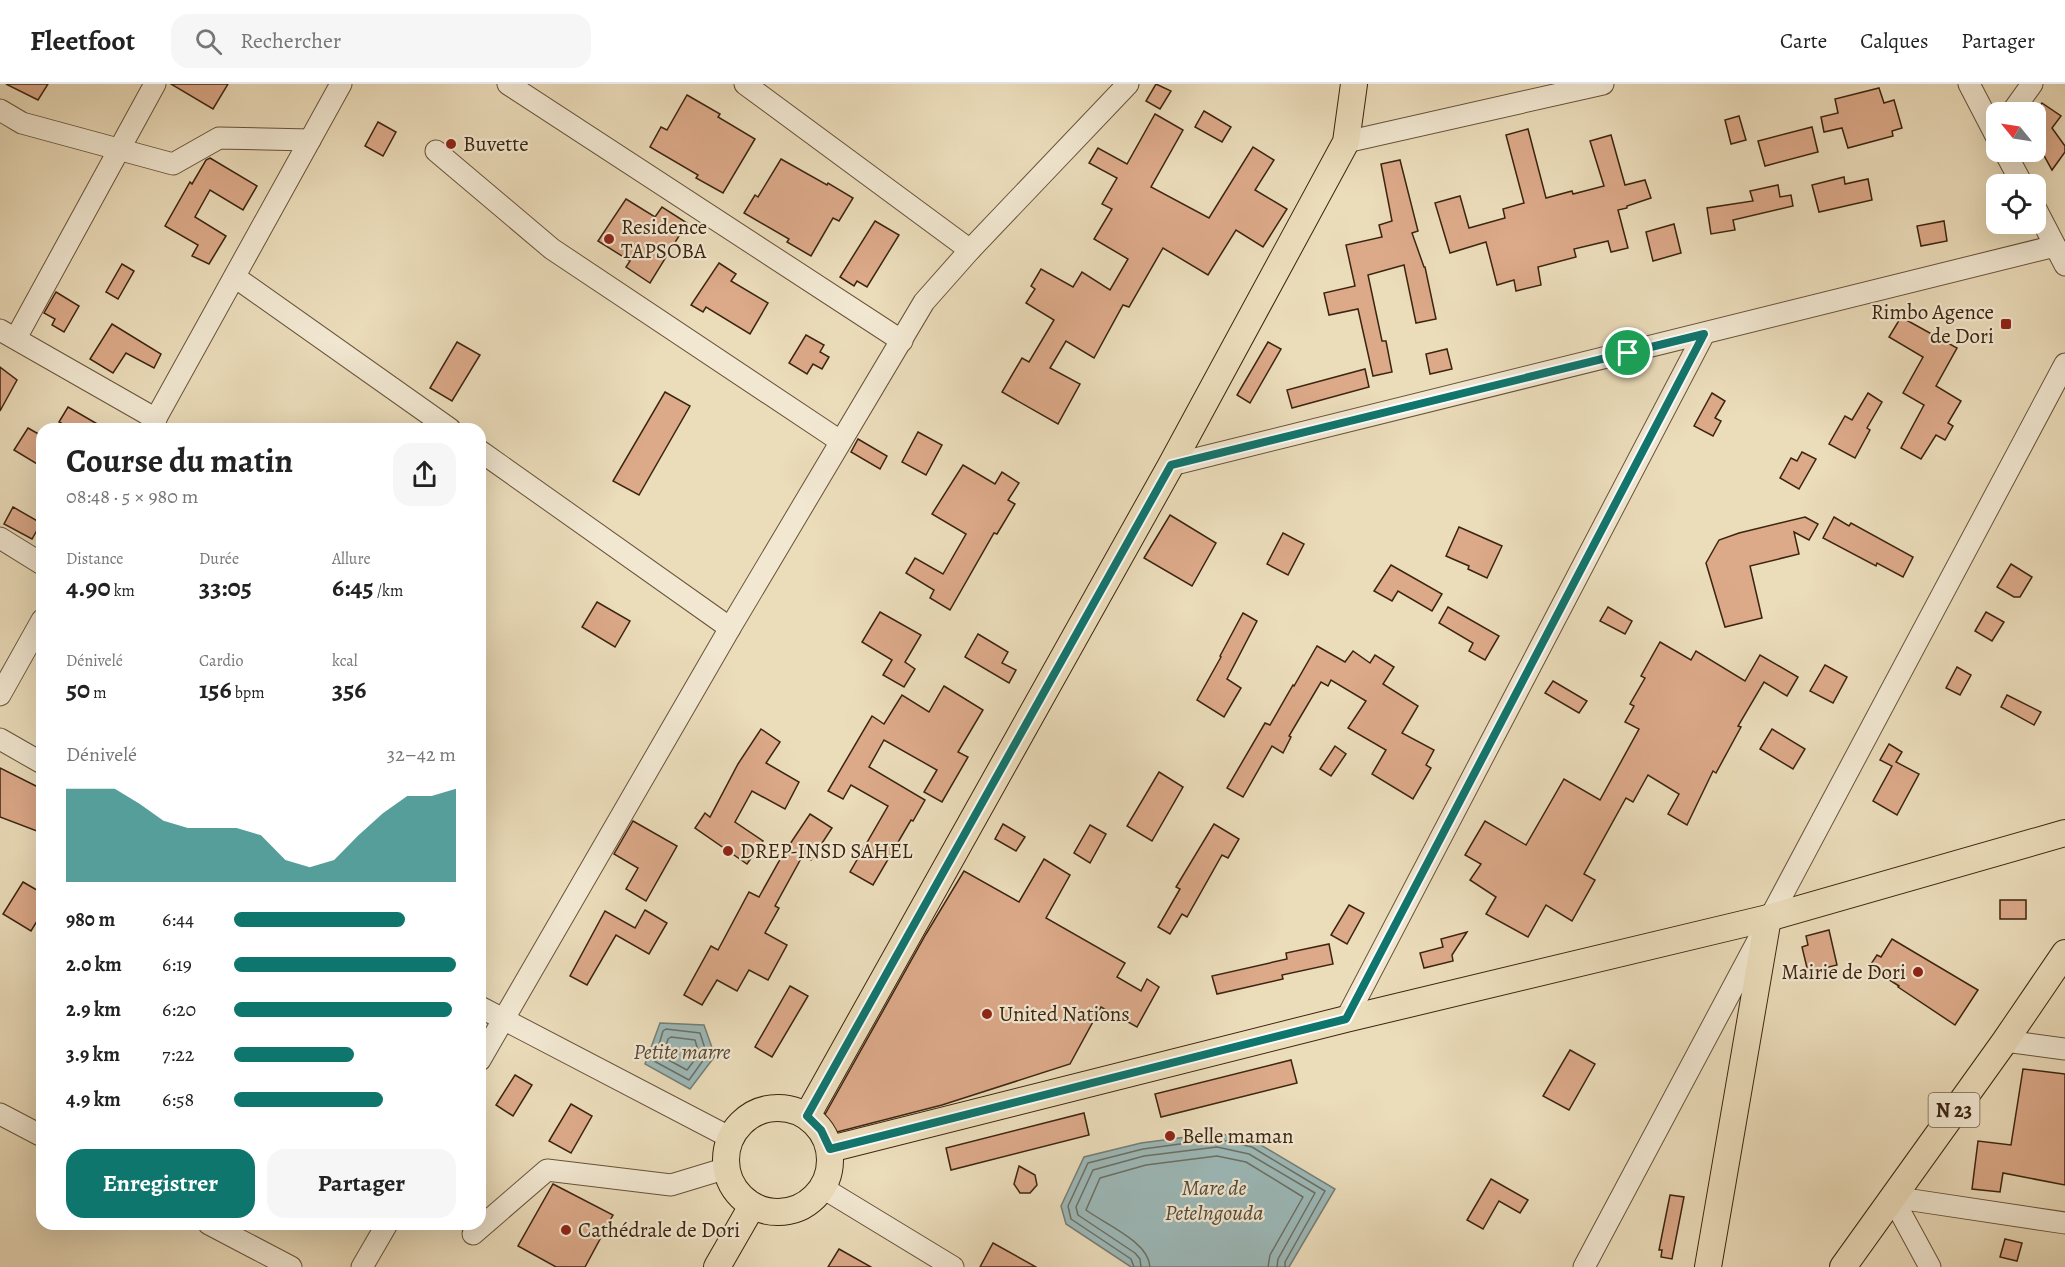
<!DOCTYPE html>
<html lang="fr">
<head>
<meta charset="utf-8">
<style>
  body { margin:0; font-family:Alegreya,serif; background:#f6f6f6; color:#222; height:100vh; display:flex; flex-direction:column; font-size:22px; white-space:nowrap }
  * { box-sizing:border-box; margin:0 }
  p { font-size:20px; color:#767676 }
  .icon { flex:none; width:33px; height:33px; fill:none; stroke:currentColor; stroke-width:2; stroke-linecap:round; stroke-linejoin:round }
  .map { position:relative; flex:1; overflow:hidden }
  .panel { position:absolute; left:36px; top:339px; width:450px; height:807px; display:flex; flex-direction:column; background:#fff; border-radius:18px; box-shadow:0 6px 24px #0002 }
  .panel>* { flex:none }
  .needle { width:39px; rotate:300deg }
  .fabs { position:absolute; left:1986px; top:18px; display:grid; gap:12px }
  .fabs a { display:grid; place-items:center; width:60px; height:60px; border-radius:12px; background:#fff; box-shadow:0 6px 24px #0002; font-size:30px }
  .pin { position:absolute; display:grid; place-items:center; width:51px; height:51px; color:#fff; margin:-26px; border:3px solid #fff; border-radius:50%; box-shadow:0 2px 6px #0007 }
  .round { display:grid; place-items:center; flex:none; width:63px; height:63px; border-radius:18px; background:#f6f6f6 }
  .head { display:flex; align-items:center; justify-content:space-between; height:102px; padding:0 30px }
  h1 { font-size:33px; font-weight:700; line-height:45px }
  .stats { display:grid; grid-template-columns:repeat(3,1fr); gap:9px; height:102px; padding:6px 30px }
  .stats div { display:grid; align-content:center }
  .stats b { font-size:26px; font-weight:700 }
  .stats small { font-size:16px; font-weight:400 }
  .stats p { font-size:16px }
  .chart { height:168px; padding:12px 30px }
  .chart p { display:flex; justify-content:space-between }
  .chart svg { width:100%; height:108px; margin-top:6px; fill:#0f766e; opacity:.7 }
  .cta { display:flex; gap:12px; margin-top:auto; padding:12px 30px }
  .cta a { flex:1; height:69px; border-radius:18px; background:#0f766e; color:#fff; font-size:24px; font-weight:700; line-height:69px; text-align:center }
  .cta a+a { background:#f6f6f6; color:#222 }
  ul { padding:0 30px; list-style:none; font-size:20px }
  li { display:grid; grid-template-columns:96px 72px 1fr; align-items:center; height:45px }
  li i { height:15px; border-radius:8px; background:#0f766e }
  header { display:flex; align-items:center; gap:36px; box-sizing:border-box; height:84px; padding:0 30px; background:#fff; border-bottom:2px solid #e0e0e0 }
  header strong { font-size:28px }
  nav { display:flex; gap:33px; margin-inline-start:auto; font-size:21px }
  .search { width:420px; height:54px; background:#f6f6f6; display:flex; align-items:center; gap:15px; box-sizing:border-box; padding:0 21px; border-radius:18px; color:#767676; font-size:22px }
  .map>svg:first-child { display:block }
  .water { fill:#9cb9b9; stroke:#767e75; stroke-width:1.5 }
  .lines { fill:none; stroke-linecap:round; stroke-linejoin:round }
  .shore { stroke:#6c6f64; stroke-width:1.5 }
  .building { fill:#dca989; stroke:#3c2510; stroke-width:1.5 }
  .minor-casing { stroke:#68533a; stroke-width:23 }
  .major-casing { stroke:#3c2510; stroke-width:28 }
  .minor { stroke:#f2e8d2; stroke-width:21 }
  .major { stroke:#ebdcba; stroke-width:26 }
  .route-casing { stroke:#fff; stroke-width:12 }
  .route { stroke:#0f766e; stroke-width:8 }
  .poi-dot { fill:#8f2418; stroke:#f2e8d2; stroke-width:2 }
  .labels { text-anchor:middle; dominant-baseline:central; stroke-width:4.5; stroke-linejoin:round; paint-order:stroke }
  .shield { fill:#f2e8d2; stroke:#73604a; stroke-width:1.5 }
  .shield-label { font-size:20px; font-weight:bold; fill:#3c2510 }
  .poi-label { font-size:21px; fill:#3c2510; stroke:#f2e8d2; text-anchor:start }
  .water-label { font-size:22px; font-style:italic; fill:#544a3a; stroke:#f2e8d2 }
</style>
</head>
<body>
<header>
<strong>Fleetfoot</strong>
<div class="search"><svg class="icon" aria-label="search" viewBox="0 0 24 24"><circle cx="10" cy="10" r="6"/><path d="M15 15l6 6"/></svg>Rechercher</div>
<nav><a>Carte</a><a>Calques</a><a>Partager</a></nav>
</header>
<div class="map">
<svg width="2065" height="1183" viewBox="0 0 2065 1183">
  <rect width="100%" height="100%" fill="#ebdcba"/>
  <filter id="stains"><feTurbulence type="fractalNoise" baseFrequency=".00333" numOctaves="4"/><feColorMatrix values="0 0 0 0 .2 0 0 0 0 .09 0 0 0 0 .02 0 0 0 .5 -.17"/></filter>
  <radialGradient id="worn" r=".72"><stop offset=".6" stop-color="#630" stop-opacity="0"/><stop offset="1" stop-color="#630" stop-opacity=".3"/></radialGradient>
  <!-- water -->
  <g class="water">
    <polygon points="660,939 704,941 715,972 690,1005 645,980"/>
    <polygon points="1217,1049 1254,1057 1335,1105 1289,1183 1131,1183 1066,1140 1061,1122 1084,1073 1141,1059"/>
  </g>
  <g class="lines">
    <!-- shore -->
    <g class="shore">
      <polygon points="666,945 700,949 707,971 689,996 654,977 663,947"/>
      <polygon points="671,953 695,956 699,970 687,986 663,973 668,955"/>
      <polyline points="1134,1183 1131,1175 1071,1135 1068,1122 1088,1079 1143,1065 1217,1055 1252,1063 1325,1107 1285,1178 1285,1183"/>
      <polyline points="1141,1183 1140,1175 1135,1169 1078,1131 1076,1123 1093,1086 1144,1072 1217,1063 1249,1070 1315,1109 1278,1175 1277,1183"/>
      <path d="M1150,1183C1149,1158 1105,1140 1086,1126L1100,1094L1146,1081L1217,1072L1246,1078L1303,1113L1270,1171L1268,1183"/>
    </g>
  </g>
  <!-- building -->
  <g class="building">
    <polygon points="6,0 48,0 38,16"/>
    <polygon points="171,0 228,0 213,25"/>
    <polygon points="1156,0 1171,7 1160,25 1146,17"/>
    <polygon points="1879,4 1884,19 1894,16 1902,44 1892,47 1893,52 1848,64 1842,44 1824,48 1821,33 1838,29 1835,15"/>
    <polygon points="687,11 720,30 718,33 755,55 723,109 696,94 698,91 650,63 661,43 667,46"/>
    <polygon points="2042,19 2061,32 2052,44 2065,62 2065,68 2052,86 2036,57 2036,27"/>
    <polygon points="1204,27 1231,43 1222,58 1195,43"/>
    <polygon points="1155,30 1183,46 1151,103 1209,134 1253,63 1274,76 1255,106 1287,125 1263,163 1236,146 1208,191 1163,164 1129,223 1123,221 1094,274 1066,257 1050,284 1080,300 1058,340 1002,308 1022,274 1029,278 1054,236 1026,219 1035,205 1031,202 1041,185 1073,203 1082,188 1110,206 1128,175 1094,155 1112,125 1102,120 1117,94 1089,79 1098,64 1127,80"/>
    <polygon points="1739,32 1746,56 1731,60 1725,36"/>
    <polygon points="378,38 396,48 383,72 365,62"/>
    <polygon points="1812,43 1818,68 1765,82 1758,57"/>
    <polygon points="1528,45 1546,114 1572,107 1573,110 1604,102 1590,57 1611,51 1625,101 1645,96 1651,114 1627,122 1627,124 1618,126 1628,164 1611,168 1608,157 1574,165 1576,173 1538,183 1541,201 1516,207 1514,196 1497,201 1486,158 1450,169 1435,119 1460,112 1469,144 1505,134 1503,125 1524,119 1506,51"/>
    <polygon points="210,74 257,102 243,126 210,106 195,133 226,152 209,180 192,172 198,161 165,142 190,98 192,100 206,76"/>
    <polygon points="781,75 827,101 828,99 853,114 839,137 833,134 811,172 787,158 789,155 744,129 755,111 758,113"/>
    <polygon points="1400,76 1418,147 1412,149 1424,183 1425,183 1436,235 1416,239 1404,181 1368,191 1382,257 1386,257 1392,288 1373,292 1358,225 1329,231 1324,209 1355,202 1346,161 1382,153 1379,141 1392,137 1381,80"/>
    <polygon points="1844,93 1845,100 1868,95 1872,116 1819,128 1812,101"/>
    <polygon points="1778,101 1780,113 1791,111 1793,122 1733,136 1735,146 1711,150 1707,124 1753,117 1750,107"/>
    <polygon points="626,115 655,133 662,123 687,139 650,199 626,183 630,177 598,157"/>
    <polygon points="875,137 899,151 867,203 857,197 854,202 840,193"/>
    <polygon points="1944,137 1947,157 1921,162 1917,142"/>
    <polygon points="1674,140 1681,169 1653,177 1646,148"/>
    <polygon points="719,179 736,190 731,197 768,219 750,250 706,223 703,228 691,221"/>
    <polygon points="122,180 134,187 118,215 106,208"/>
    <polygon points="56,208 79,222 64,248 52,241 55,235 44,229"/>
    <polygon points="1901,233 1957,264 1936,302 1961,317 1948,339 1953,342 1945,356 1936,351 1921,375 1901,364 1924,321 1903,309 1923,273 1889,253"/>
    <polygon points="112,240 161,270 154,284 126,269 113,289 90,275"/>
    <polygon points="806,251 824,261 820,268 829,273 822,285 813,280 807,290 789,279"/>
    <polygon points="457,258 480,271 452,317 430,304"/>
    <polygon points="1268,258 1281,265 1250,319 1237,311"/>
    <polygon points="1447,265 1452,285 1430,290 1426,270"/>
    <polygon points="0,283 17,296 0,327"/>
    <polygon points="1365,285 1369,303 1292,324 1287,306"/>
    <polygon points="665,308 690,322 639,411 613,397"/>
    <polygon points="1712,309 1725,317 1715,334 1721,337 1713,352 1694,342"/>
    <polygon points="1868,309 1882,318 1867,344 1870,346 1855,374 1829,360 1845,332 1852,336"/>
    <polygon points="68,323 106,345 72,345 59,338"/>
    <polygon points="28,344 42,352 42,383 14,366"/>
    <polygon points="918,348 942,361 926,391 902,378"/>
    <polygon points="858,355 887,372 880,385 851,368"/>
    <polygon points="1802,368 1816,375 1799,405 1780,394 1791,374 1797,377"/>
    <polygon points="963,381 995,400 1002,388 1019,399 1008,416 1015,420 997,450 994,449 950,526 930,514 934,506 906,489 915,474 943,490 966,450 932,430"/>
    <polygon points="13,423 41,439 32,455 4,440"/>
    <polygon points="1170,431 1216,459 1192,502 1144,474"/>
    <polygon points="1805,433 1818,440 1809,456 1794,448 1799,470 1750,482 1762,534 1725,543 1706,479 1719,456 1739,449"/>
    <polygon points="1834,433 1849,442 1851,439 1913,473 1903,493 1877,479 1876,482 1823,454"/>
    <polygon points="1459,443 1502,462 1487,494 1468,485 1469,482 1446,472"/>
    <polygon points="1283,449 1304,460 1288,491 1267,480"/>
    <polygon points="2011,480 2032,493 2020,513 2014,513 1997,503"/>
    <polygon points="1391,481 1442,510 1432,527 1398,507 1392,517 1374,507"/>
    <polygon points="597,518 630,537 615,563 582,543"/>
    <polygon points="1448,523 1499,552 1485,576 1469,567 1473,559 1439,539"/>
    <polygon points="1608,523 1632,537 1625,550 1600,537"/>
    <polygon points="880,528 921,551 905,578 915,585 904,603 883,591 892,576 862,558"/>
    <polygon points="1986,528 2004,538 1992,557 1975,547"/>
    <polygon points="1243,529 1257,537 1227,595 1241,604 1224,633 1197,616 1221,573 1220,572"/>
    <polygon points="978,550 1008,568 1002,579 1016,586 1009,599 965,573"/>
    <polygon points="1660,558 1691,576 1696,567 1745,597 1760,571 1798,593 1787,612 1764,598 1738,642 1741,643 1716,689 1713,687 1687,741 1668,730 1679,710 1648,691 1633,718 1626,714 1584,790 1595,796 1572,837 1546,821 1528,853 1486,830 1496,813 1470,796 1481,780 1465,771 1485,737 1526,761 1564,695 1600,716 1639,645 1625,638 1634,622 1630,620 1645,594 1641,592"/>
    <polygon points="1317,562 1345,578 1353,567 1370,579 1375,571 1394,583 1383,600 1418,622 1402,649 1434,666 1426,681 1431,684 1413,715 1372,690 1386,666 1348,644 1366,617 1331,596 1328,602 1321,598 1289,652 1291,653 1283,669 1272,662 1243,713 1227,704 1265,639 1270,641 1293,601 1294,602"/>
    <polygon points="1825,581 1847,593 1833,619 1810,607"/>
    <polygon points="1957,583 1971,591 1960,611 1946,604"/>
    <polygon points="1553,597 1587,617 1579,629 1545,609"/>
    <polygon points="944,602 983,626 958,668 968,673 942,718 924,708 937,686 884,656 869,683 925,716 913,737 911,736 873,801 850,788 888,722 851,701 843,715 828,707 872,632 884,640 902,611 929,628"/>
    <polygon points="2007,611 2041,628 2034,641 2001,623"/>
    <polygon points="761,645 780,658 766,679 799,698 785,725 752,707 735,738 763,757 747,780 695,744 705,729 710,733 738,680"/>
    <polygon points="1772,645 1805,665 1793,685 1760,665"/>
    <polygon points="1889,660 1902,668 1896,678 1919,690 1897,731 1873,717 1892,682 1880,676"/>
    <polygon points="1335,662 1346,670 1331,692 1320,685"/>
    <polygon points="0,684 42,705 42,749 0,733"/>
    <polygon points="1159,688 1183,703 1152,757 1127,742"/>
    <polygon points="810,730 832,744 811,776 803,771 775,822 779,824 765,849 787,861 768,896 749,886 737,907 717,896 702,921 684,911 711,862 718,866 749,808 759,813 782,772"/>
    <polygon points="633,737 677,762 646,817 626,805 638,784 614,770"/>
    <polygon points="1003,740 1025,753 1016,767 995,755"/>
    <polygon points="1214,740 1239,755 1228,774 1222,771 1187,833 1182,830 1170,850 1158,843 1180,805 1176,803"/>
    <polygon points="1090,741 1106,750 1090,779 1074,769"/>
    <polygon points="1044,775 1070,791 1046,834 1125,879 1117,893 1141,907 1147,895 1159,903 1137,943 1101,923 1070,980 942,1021 837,1048 825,1042 823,1034 926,850 964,787 1019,818"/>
    <polygon points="23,798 42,809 42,829 31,847 3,830"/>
    <rect x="2000" y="816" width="26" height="19"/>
    <polygon points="1349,821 1364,829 1347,860 1331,851"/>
    <polygon points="645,826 667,839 649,870 616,851 587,901 570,892 605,827 635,844"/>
    <polygon points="1829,846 1837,881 1808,888 1802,863 1808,861 1806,852"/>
    <polygon points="1467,848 1452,871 1453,877 1424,884 1420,869 1443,863 1441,855"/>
    <polygon points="1892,855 1978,906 1955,941 1898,903 1899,902 1869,883 1877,871 1881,873"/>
    <polygon points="1329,860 1333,880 1282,891 1283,895 1217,910 1212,892 1287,875 1286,869"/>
    <polygon points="790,902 808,912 772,973 755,963"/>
    <polygon points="1570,966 1595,980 1569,1026 1543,1012"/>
    <polygon points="1291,976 1297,999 1161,1033 1155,1010"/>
    <polygon points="2023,985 2065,990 2065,1101 2003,1089 2000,1108 1972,1105 1978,1057 2011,1061"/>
    <polygon points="515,991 532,1001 513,1032 496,1021"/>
    <polygon points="571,1020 592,1032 571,1069 549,1057"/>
    <polygon points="1084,1029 1089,1051 951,1086 946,1064"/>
    <polygon points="1019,1082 1035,1091 1037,1101 1030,1109 1020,1109 1014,1100"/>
    <polygon points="1491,1095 1528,1116 1520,1129 1499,1117 1483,1145 1467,1136"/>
    <polygon points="553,1100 613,1131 585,1183 556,1183 518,1162"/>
    <polygon points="1670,1111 1684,1113 1672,1175 1661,1173 1662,1166 1659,1166"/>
    <polygon points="2005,1155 2022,1159 2017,1177 2000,1173"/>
    <polygon points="993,1159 1036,1183 980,1183"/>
    <polygon points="839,1165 871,1183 828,1183"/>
  </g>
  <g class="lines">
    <defs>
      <g id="minor">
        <polyline points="508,0 902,257"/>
        <polyline points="745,0 970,166"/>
        <polyline points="1969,0 1996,52"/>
        <polyline points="0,26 22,39 173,80 219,54 310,56"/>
        <polyline points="2012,28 2032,0"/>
        <polyline points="1346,58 1603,0"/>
        <polyline points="436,67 552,165 840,357"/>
        <polyline points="2005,68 2022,100"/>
        <polyline points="2036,125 2065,181"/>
        <polyline points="235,193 450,345"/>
        <polyline points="0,246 156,335"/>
        <polyline points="16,254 155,0"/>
        <polyline points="150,345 341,0"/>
        <polyline points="480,367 730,544"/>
        <polyline points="1171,381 2055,162"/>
        <polyline points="0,454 42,480"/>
        <polyline points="0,611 42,536"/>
        <polyline points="0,655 42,679"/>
        <polyline points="480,923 731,1054"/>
        <polyline points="1346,935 1704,250"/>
        <polyline points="2005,957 2065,965"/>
        <polyline points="480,976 730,544 924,218 970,166 1128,0"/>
        <polyline points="0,1030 42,1052"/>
        <polyline points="823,1104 953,1183"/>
        <polyline points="1892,1113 2065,1139"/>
        <polyline points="1892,1113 1930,1183"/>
        <polyline points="209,1140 291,1183"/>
        <polyline points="473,1150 547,1086 671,1101 727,1084"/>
        <polyline points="362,1183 387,1140"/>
        <polyline points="1584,1183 2065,280"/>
      </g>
      <g id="major">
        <circle cx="778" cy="1076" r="52"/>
        <polyline points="807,1032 1171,381 1346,58 1354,0"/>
        <polyline points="830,1065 1346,935 1768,834 2065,749"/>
        <polyline points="717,1183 752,1122"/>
        <polyline points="1708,1183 1768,834"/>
        <polyline points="1843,1183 2005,957 2065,869"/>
      </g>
    </defs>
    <!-- minor casing -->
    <use href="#minor" class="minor-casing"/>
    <!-- major casing -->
    <use href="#major" class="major-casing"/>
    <!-- minor -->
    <use href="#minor" class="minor"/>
    <!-- major -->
    <use href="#major" class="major"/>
  </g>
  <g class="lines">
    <defs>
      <polygon id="route" points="1704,250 1346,935 830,1065 821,1046 807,1032 1171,381"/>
    </defs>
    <!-- route casing -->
    <use href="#route" class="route-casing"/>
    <!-- route -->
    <use href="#route" class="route"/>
  </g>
  <!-- markers -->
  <g class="poi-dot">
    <circle cx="451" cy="60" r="6"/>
    <circle cx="609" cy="155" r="6"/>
    <rect x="2000" y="234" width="12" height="12" rx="3"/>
    <circle cx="728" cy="767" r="6"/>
    <circle cx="1918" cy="888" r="6"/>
    <circle cx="987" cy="930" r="6"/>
    <circle cx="1170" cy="1052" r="6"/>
    <circle cx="566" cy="1146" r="6"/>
  </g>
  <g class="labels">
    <!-- shield labels -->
    <rect class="shield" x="1928.5" y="1009" width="51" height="34" rx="4.5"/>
    <g class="shield-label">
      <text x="1954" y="1026">N 23</text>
    </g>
    <!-- poi labels -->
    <g class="poi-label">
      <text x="463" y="60">Buvette</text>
      <text x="621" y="143">Residence<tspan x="621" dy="24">TAPSOBA</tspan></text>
      <text x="1994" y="228" text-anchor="end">Rimbo Agence<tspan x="1994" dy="24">de Dori</tspan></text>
      <text x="740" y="767">DREP-INSD SAHEL</text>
      <text x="1906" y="888" text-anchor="end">Mairie de Dori</text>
      <text x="999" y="930">United Nations</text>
      <text x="1182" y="1052">Belle maman</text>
      <text x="578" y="1146">Cathédrale de Dori</text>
    </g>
    <!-- water labels -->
    <g class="water-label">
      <text x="682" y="968">Petite marre</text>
      <text x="1214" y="1104">Mare de<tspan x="1214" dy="25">Petelngouda</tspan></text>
    </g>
  </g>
  <rect width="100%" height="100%" filter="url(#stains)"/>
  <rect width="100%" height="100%" fill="url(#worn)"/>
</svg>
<div class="fabs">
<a><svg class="needle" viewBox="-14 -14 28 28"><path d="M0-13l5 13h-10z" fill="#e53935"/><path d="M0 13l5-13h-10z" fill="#767676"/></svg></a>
<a><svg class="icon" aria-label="locate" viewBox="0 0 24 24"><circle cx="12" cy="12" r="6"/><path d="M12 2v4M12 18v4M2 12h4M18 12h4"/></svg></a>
</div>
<div class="pin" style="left:1628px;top:269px;background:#1e9e55"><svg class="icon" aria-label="arrive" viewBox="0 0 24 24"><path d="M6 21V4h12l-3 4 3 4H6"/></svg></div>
<section class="panel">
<div class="head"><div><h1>Course du matin</h1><p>08:48 · 5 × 980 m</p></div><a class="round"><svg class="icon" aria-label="share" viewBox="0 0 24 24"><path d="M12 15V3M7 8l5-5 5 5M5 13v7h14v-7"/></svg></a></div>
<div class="stats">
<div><p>Distance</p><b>4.90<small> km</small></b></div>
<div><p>Durée</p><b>33:05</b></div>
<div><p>Allure</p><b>6:45<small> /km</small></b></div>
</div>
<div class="stats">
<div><p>Dénivelé</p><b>50<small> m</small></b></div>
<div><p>Cardio</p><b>156<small> bpm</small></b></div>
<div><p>kcal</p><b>356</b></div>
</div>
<div class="chart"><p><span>Dénivelé</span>32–42 m</p>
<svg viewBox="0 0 160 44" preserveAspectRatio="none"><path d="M0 44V6L10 6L20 6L30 12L40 19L50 22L60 22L70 22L80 25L90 35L100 38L110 35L120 25L130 16L140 9L150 9L160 6V44z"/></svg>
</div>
<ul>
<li><b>980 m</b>6:44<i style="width:77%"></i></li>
<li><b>2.0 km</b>6:19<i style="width:100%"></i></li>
<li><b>2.9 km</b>6:20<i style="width:98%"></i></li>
<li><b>3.9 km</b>7:22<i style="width:54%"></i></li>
<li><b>4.9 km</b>6:58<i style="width:67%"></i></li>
</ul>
<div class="cta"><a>Enregistrer</a><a>Partager</a></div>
</section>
</div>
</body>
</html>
